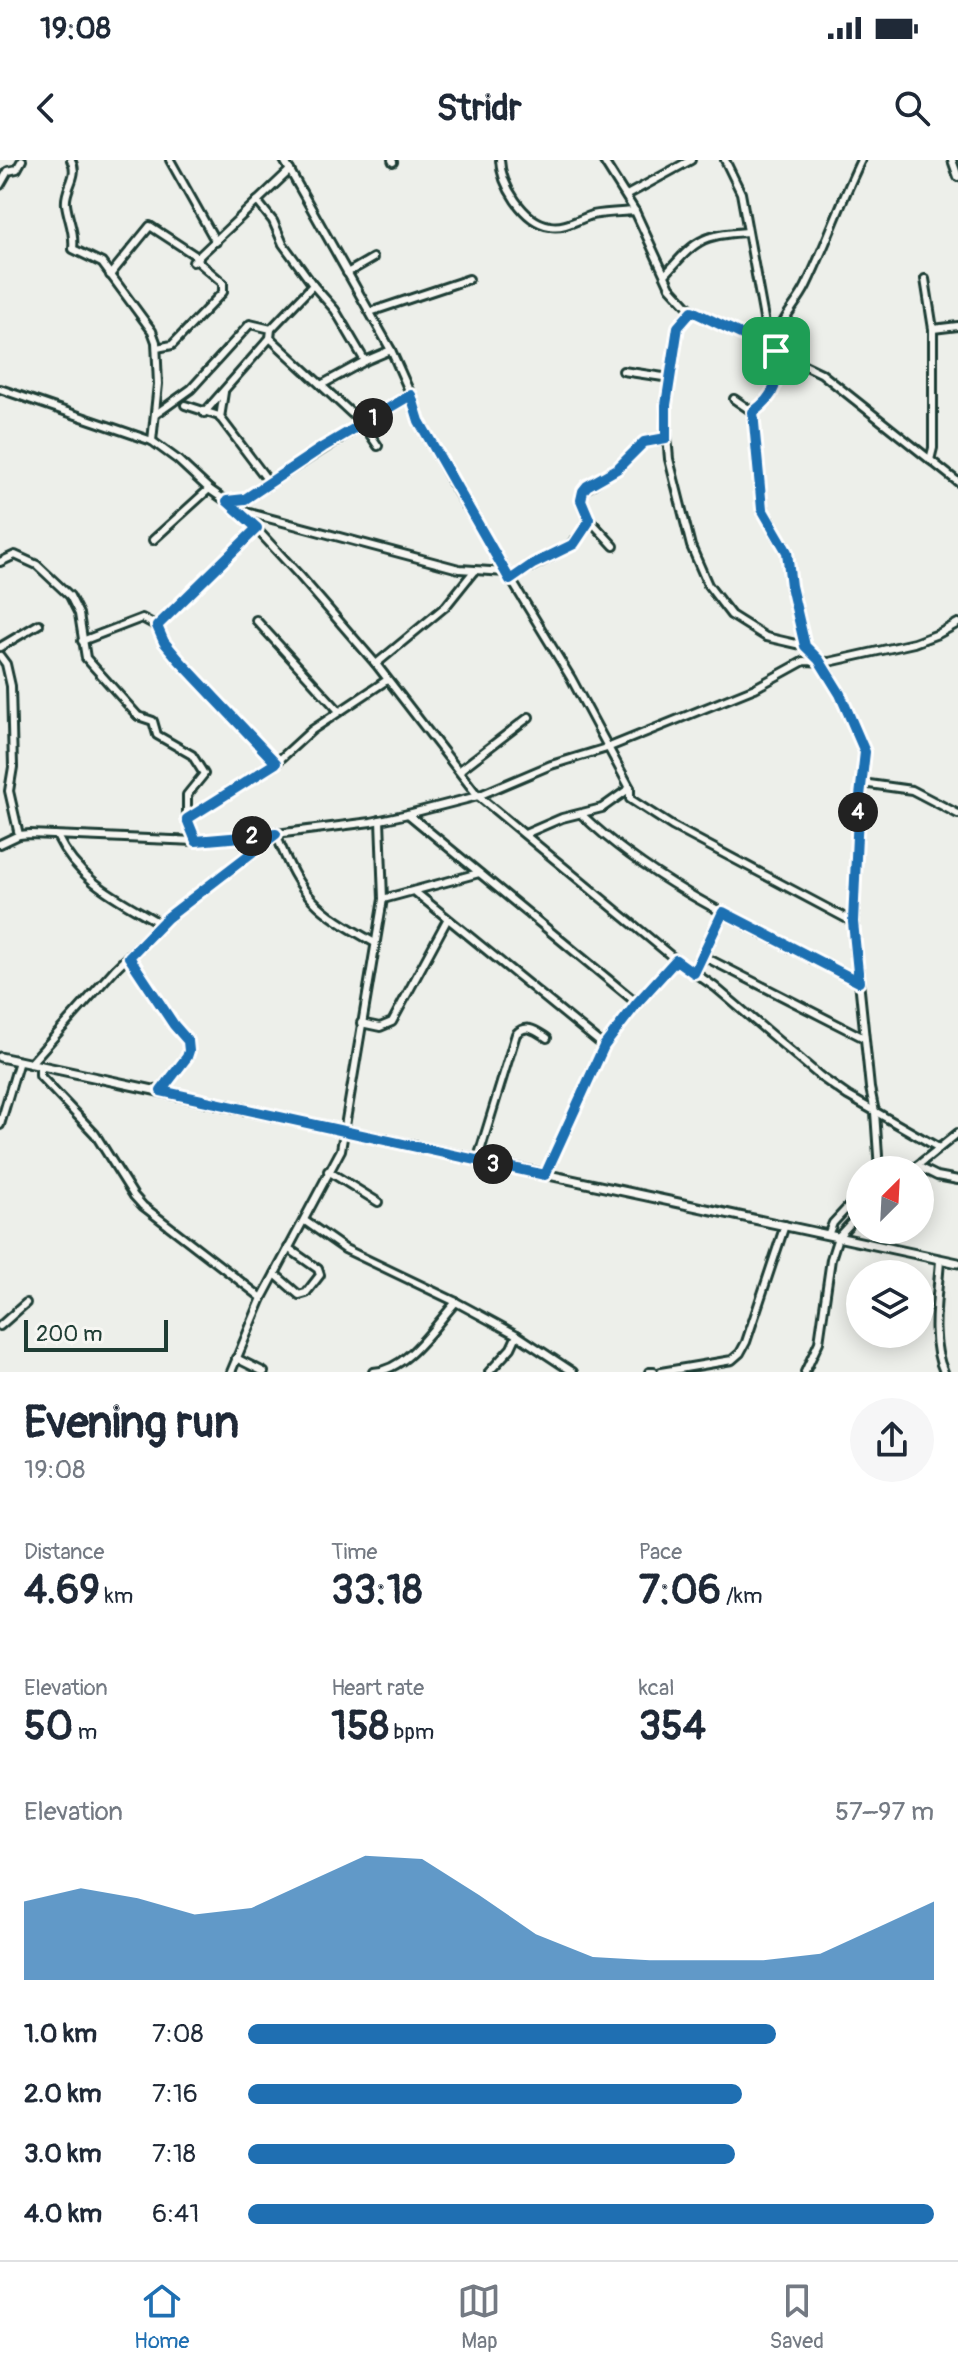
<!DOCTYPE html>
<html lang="en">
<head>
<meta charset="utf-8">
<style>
  body { margin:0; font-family:Pangolin,sans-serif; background:#f6f6f7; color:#1f2937; height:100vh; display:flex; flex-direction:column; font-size:30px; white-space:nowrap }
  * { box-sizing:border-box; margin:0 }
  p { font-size:26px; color:#747a83 }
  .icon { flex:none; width:44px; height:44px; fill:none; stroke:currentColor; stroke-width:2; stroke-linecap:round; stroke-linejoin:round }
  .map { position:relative; height:1212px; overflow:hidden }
  .panel { display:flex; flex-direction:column; background:#fff; flex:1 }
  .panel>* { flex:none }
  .needle { width:52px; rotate:24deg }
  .fabs { position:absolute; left:846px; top:996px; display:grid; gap:16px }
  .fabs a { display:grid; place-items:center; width:88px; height:88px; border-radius:50%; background:#fff; box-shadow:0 4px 20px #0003; font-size:40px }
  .scale { position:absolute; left:24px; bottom:20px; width:144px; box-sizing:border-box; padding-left:8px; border:4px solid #1f3d34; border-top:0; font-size:22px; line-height:28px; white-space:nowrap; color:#1f3d34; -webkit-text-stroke:6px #f6f6f2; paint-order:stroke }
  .pin { position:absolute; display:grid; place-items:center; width:68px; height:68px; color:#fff; margin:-34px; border-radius:16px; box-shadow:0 4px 12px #0006 }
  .km { position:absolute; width:40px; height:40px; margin:-20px; border-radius:50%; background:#222; color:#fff; font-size:22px; line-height:40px; text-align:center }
  .round { display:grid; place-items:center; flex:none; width:84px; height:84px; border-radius:42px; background:#f6f6f7 }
  .summary { display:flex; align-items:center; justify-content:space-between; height:136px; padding:0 24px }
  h1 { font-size:44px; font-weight:700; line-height:60px }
  .figures { display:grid; grid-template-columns:repeat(3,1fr); gap:12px; height:136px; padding:8px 24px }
  .figures div { display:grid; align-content:center }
  .figures b { font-size:40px; font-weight:700 }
  .figures small { font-size:22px; font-weight:400 }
  .figures p { font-size:22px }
  .chart { height:224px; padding:16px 24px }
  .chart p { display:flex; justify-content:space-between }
  .chart svg { width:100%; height:144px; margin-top:8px; fill:#1f6fb2; opacity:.7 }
  ul { padding:0 24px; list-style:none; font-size:26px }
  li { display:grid; grid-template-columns:128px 96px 1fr; align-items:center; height:60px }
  li i { height:20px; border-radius:10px; background:#1f6fb2 }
  .status { display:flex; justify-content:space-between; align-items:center; height:56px; padding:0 40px; background:#fff; direction:ltr }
  .status svg { height:22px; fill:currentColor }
  header { display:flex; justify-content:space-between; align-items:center; height:104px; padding:0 24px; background:#fff; font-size:36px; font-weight:700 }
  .dock { display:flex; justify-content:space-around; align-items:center; height:112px; border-top:2px solid #e0e1e3; background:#fff; font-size:22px; color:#747a83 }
  .dock a { display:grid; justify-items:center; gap:4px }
  .dock .selected { color:#1f6fb2 }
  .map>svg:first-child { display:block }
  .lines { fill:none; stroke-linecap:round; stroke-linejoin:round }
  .minor-casing { stroke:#1f3d34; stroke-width:12 }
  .major-casing { stroke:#1f3d34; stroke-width:13 }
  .minor { stroke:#f6f6f2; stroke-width:6 }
  .major { stroke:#f6f6f2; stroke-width:7 }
  .route-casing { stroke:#fff; stroke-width:16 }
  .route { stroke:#1f6fb2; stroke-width:10 }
</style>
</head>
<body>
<div class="status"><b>19:08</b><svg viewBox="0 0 49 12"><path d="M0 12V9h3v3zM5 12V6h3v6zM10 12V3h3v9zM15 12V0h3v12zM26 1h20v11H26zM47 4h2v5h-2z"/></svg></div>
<header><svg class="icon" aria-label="back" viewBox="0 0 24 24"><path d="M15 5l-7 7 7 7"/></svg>Stridr<svg class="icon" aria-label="search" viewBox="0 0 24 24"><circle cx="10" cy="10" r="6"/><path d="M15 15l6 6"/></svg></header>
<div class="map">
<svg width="958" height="1212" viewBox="0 0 958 1212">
  <rect width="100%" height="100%" fill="#edefea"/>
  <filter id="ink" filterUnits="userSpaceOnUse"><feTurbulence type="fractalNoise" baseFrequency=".0125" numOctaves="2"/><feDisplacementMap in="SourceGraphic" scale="16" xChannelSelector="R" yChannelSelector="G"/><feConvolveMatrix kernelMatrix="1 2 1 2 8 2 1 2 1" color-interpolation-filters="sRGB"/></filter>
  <g filter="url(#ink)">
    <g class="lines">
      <defs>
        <g id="minor">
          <path d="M71,0C80,16 64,28 66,44C68,60 75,71 73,89L102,103L152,171L156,182L158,224L152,281"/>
          <polyline points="170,0 216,82"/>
          <polyline points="284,0 391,190 411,235 419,261 459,334 571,518 630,628 630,639 672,666 853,762"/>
          <polyline points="392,0 393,2"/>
          <path d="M500,0C501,24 523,62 550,66C564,69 579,59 592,55C606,52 621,52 635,51"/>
          <polyline points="603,0 635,51 670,127 692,151 821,213 958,322"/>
          <polyline points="725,0 741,33 765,164 765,186"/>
          <polyline points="952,0 958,17"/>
          <polyline points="0,25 8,11 17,9 22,0"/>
          <polyline points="627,35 691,0"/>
          <polyline points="257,41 273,61 283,84 313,125 335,150 365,201"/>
          <polyline points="193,102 290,10"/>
          <polyline points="347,113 373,98"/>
          <polyline points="110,115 150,66 199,98"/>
          <path d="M665,115C695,81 700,75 747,72"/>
          <polyline points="925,119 933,169 933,288 930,300"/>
          <polyline points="692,151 678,167 665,253 669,299 691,386 708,425 731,455 766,477 805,486 819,500 840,534 865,592 858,654 853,762 870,928 875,952 879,1010"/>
          <polyline points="370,152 469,119"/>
          <polyline points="271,169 313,125"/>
          <polyline points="933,169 958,166"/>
          <polyline points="157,188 172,185 223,132 223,123 196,100"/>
          <polyline points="623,211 670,218"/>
          <polyline points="321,225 365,201 391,190"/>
          <polyline points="0,229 152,281 178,300 209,329 239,350 300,416 376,504 478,636 676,800 715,827 821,917 848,936 939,988"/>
          <polyline points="734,239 753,252 762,349 787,392 791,426 805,486"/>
          <polyline points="185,245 219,256 269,322"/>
          <path d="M753,252C790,224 769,210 778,174C783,156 798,143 806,126C826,85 841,41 861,0"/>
          <polyline points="156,254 191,229 250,164 271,169 270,178 204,253"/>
          <polyline points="220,258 224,232"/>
          <polyline points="378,286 363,264 411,235"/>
          <polyline points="227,341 245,339 363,264 270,178"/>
          <polyline points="242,351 459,409 506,412"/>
          <polyline points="589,359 614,386"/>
          <polyline points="257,368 157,466 164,482 179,500 276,603"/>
          <polyline points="153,380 209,329"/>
          <polyline points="0,402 15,395 37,405 70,436 79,454 86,498 138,556 153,561 157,575 192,595 204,614 187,635 187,659 196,681"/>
          <path d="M510,420C537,399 578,392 589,359L581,340L583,331L623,304L644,282L666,278"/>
          <polyline points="256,460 339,551"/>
          <polyline points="82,481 142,458 157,466"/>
          <polyline points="0,487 39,464"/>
          <polyline points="0,496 6,504 11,526 13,607 9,631 19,675"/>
          <polyline points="376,504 446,446 474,411"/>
          <polyline points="460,610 529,557"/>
          <polyline points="862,623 912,630 958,654"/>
          <polyline points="408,654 637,843"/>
          <path d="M581,654C659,729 764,773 859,822"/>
          <polyline points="187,659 276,603 312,570 387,520"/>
          <polyline points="525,674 562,658 602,648 630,628"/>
          <path d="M57,676C79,722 119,739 161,764"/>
          <polyline points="0,684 19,675 30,674 196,681 276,674 371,662 408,654 478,636 551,605 607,588 755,528 804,501 829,502 914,483 938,474 958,463"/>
          <polyline points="414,731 604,886"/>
          <polyline points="383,739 479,713"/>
          <polyline points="703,796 864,878"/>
          <polyline points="129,797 174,865 188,881 189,891 187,897 161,931"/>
          <polyline points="694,813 723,752"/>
          <polyline points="361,863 380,867 392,862 447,760"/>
          <path d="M30,904L115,809L167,758L276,674C301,738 316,750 375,783"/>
          <polyline points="40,906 40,916 95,974 134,1036 143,1046 262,1138"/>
          <polyline points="0,965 19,901"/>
          <path d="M477,1001L516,874C527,863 536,871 547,878"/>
          <polyline points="917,1006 937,1016 958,1020"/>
          <polyline points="912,1010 958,973"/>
          <polyline points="328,1011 378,1042"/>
          <polyline points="545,1015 604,886 637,843 676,800"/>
          <polyline points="305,1061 345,1089 456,1142 517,1175 573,1212"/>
          <polyline points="828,1075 833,1063 860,1034"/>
          <path d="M940,1100C938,1134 929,1180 944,1212"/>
          <polyline points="275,1114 299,1135 306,1133 320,1115 318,1109 288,1088"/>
          <polyline points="0,1166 26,1143"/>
          <polyline points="236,1198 264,1212"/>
          <polyline points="231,1212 262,1138 341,990 383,739 380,660"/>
          <path d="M373,1212C408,1210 434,1166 456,1142"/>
          <polyline points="489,1212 511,1188 517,1175"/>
          <polyline points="649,1212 654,1212"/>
          <polyline points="661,1212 732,1200 740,1193 746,1182 785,1065"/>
          <polyline points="805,1212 819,1182 831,1099 838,1077 860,1053"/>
        </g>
        <polyline id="major" points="0,897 958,1103"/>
      </defs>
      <!-- minor casing -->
      <use href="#minor" class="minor-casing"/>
      <!-- major casing -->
      <use href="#major" class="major-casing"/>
      <!-- minor -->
      <use href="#minor" class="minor"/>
      <!-- major -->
      <use href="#major" class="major"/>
    </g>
  </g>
  <g class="lines" filter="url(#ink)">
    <defs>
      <path id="route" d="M692,151L776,191C777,221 779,233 753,252L762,349L787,392L791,426L805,486L819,500L840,534L865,592L858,654L853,762L859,822L723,752L694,813L676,800L637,843L604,886L545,1015L161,931L187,897L189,891L188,881L174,865L129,797L167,758L276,674L196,681L187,659L276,603L179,500L164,482L157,466L257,368L227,341L245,339L323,287L411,235L419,261L510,420L533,404L574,384L588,363L589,359L581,340L583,331L587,326L617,309L644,282L666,278V245L678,167Z"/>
    </defs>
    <!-- route casing -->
    <use href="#route" class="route-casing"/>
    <!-- route -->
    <use href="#route" class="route"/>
  </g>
</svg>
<div class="fabs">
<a><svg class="needle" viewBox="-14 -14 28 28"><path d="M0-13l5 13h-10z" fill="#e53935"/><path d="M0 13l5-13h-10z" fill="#747a83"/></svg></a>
<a><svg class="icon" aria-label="layers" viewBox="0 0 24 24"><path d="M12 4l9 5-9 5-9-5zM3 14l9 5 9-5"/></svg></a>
</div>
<div class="scale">200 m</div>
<div class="pin" style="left:776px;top:191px;background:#1e9e55"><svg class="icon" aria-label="arrive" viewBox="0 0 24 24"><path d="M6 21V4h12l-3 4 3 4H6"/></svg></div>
<b class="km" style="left:373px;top:258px">1</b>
<b class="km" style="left:252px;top:676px">2</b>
<b class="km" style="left:493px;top:1004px">3</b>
<b class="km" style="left:858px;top:652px">4</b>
</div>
<section class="panel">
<div class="summary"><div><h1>Evening run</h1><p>19:08</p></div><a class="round"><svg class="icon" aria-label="share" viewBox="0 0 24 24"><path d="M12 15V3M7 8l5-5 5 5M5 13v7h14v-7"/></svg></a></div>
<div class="figures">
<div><p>Distance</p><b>4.69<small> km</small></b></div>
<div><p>Time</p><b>33:18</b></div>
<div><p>Pace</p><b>7:06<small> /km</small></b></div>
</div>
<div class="figures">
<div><p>Elevation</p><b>50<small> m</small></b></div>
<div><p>Heart rate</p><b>158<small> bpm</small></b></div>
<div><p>kcal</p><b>354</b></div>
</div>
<div class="chart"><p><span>Elevation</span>57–97 m</p>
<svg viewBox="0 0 160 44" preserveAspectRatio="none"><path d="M0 44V20L10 16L20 19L30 24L40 22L50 14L60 6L70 7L80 18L90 30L100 37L110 38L120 38L130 38L140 36L150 28L160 20V44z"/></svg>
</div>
<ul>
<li><b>1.0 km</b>7:08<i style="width:77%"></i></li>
<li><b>2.0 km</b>7:16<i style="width:72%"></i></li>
<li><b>3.0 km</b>7:18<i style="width:71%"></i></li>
<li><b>4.0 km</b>6:41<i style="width:100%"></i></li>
</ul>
</section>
<nav class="dock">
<a class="selected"><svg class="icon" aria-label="home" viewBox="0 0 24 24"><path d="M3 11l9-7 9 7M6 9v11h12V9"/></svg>Home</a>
<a><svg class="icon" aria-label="map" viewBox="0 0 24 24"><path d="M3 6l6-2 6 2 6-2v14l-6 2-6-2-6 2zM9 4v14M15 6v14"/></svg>Map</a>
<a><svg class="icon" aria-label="saved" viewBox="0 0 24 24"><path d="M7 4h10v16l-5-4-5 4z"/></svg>Saved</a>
</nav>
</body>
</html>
